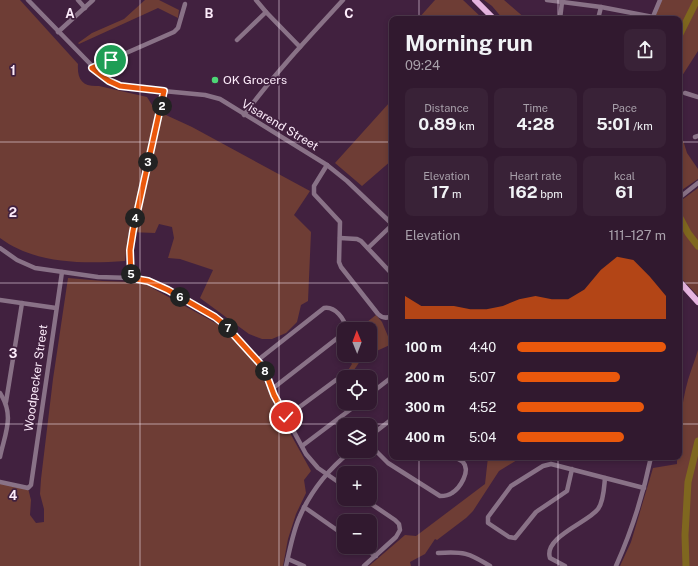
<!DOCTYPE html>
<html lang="en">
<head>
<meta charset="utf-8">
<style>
  body { margin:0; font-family:"Public Sans",sans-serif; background:#392237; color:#f1f3f6; height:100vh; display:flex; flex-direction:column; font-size:15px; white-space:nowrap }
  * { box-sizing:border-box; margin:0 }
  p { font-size:13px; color:#a8a0aa }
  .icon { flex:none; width:22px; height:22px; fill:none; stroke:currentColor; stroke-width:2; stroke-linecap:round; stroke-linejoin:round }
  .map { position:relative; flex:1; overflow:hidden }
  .panel { position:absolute; left:389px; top:16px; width:293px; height:444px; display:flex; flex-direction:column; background:#31192f; border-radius:8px; box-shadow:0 2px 6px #0003,0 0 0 1px #4c384b }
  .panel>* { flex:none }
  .needle { width:26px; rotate:359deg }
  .controls { position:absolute; left:337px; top:322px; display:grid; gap:8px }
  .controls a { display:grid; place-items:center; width:40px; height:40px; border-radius:8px; background:#31192f; box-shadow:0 2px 6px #0003,0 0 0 1px #4c384b; font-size:20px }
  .pin { position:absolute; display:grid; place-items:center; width:34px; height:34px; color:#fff; margin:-17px; border:2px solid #fff; border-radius:50%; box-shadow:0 1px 4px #0007 }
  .km { position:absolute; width:20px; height:20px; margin:-10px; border-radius:50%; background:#222; color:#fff; font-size:11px; line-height:20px; text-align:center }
  .round { display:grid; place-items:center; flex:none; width:42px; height:42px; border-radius:8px; background:#392237 }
  .summary { display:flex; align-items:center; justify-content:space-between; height:68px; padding:0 16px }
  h1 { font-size:22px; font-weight:700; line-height:30px }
  .metrics { display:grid; grid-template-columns:repeat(3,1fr); gap:6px; height:68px; padding:4px 16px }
  .metrics div { display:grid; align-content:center; border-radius:8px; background:#392237; text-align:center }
  .metrics b { font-size:17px; font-weight:700 }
  .metrics small { font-size:11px; font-weight:400 }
  .metrics p { font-size:11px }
  .chart { height:112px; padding:8px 16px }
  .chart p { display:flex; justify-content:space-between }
  .chart svg { width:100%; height:72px; margin-top:4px; fill:#ea580c; opacity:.7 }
  ul { padding:0 16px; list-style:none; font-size:13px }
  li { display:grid; grid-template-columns:64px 48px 1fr; align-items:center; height:30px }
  li i { height:10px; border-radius:5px; background:#ea580c }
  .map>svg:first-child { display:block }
  .green { fill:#6e3d35 }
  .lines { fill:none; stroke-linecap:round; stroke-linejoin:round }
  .river { stroke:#7f671f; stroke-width:7 }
  .minor { stroke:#897287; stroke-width:4.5 }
  .major { stroke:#e5b4df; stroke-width:6 }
  .route-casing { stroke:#fff; stroke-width:8 }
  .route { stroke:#ea580c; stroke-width:5 }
  .grid { fill:none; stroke:#fdecfb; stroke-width:1; stroke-opacity:0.55 }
  .poi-dot { fill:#4dd676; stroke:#41213f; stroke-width:1.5 }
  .labels { text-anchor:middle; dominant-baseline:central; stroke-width:3.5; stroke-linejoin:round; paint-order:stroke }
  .poi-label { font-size:12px; fill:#fdecfb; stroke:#41213f; text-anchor:start }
  .street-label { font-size:12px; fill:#fdecfb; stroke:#41213f }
  .grid-label { font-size:13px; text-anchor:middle; font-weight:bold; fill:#fdecfb; stroke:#41213f; stroke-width:3.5; stroke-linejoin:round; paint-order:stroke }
</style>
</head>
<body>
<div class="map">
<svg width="698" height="566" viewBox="0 0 698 566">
  <rect width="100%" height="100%" fill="#41213f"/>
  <!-- green -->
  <g class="green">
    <path d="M0,0H20L78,64C77,79 82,87 99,86L147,97L155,110L192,127L310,191L294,215L311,232L308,301L301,305L297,322L286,333L272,339H262L249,334L200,298L213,270L180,259L168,258L174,238L172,227L159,224L155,233L129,232L125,261C83,264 35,264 0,238Z"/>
    <polygon points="145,0 159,0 179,10 178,18 158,8 79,44 78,43 92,33 124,19"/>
    <polygon points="435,0 463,0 483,19 418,19"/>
    <polygon points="484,0 504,0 526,19 503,19 492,6"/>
    <polygon points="660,0 698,0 698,51 680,79 679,83 679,19 653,19"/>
    <polygon points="392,48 392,160 362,186 335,163 390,102 389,52"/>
    <polygon points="679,127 687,153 698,169 698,179 679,192"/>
    <polygon points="698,188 698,296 679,276 679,202"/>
    <polygon points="68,278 103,281 134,282 145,284 221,326 258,367 274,404 311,471 304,480 306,493 296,514 288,539 283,566 0,566 0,482 28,488 31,500 30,515 36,523 44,522 44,509 40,494 41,479 53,379"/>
    <polygon points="376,315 382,322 390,341 392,340 392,344 370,354 370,329 358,329"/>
    <path d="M698,350V566H620L631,542L653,468L677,464V457H679C679,432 681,404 688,380C691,370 695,360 698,350Z"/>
    <polygon points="345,355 367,355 363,357 349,377 345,375 352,364"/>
    <polygon points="488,457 522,457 499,471 473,511 466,518 437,540 435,539 425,554 410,562 411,566 369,566 405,535 416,536 485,484"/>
  </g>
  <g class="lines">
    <!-- river -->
    <g class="river">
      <polyline points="679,36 697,0"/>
      <polyline points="679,216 688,233 698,246"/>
      <polyline points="686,566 685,535 688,482 698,441"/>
    </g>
    <!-- minor -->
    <g class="minor">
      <polyline points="28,0 101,75 115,84 132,88 205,95 220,99 327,165 347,181 392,224"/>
      <polyline points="78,0 85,8"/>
      <polyline points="256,0 266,12 300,47"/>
      <polyline points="547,0 601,7 653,17"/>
      <polyline points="560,19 562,2"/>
      <polyline points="598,19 601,7"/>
      <polyline points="652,19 660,0"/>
      <polyline points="58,32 93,0"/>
      <polyline points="237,40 266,12"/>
      <polyline points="92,68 174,32 178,28 185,4"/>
      <polyline points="685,93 698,97"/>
      <path d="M244,115C274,74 309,37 343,0"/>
      <polyline points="695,137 698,136"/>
      <path d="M327,165L314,186V194L340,222L339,262L341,267L378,314C382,318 386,319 392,316"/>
      <polyline points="679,198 698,183"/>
      <polyline points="340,238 357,239 361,241 392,274"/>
      <polyline points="0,248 17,260 35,268 98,277 131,278 148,281 168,290 215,317 232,332 264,368 274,395 306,454 318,468 344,486"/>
      <polyline points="368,248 392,225"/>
      <polyline points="131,278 130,251 133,231 164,91"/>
      <polyline points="0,300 56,308"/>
      <path d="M258,360L324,308C335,306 345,319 346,329"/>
      <polyline points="272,389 344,333"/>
      <path d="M0,393C15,416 5,433 0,457"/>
      <polyline points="370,394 392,377"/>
      <polyline points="6,402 22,303"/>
      <polyline points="286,417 336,380 340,379 344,380"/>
      <polyline points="370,436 392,419"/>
      <path d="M370,445L388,463L440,496C444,496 448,496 452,493C460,488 471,471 463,462C461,460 457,459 455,457"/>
      <polyline points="302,446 359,403"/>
      <polyline points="572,469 567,491 536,512 515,538 509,537 488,523 488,517 511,486 543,466 551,464 644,488"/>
      <polyline points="0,482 28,488 31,485 62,272"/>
      <polyline points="304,507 344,535"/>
      <polyline points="362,547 376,556"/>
      <path d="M438,553C463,551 469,553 490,566"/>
      <polyline points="288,559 304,566"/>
      <path d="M286,566C290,549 293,531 300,516C311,491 330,468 351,451"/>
      <polyline points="364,566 396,537 400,530 399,524 395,520 364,499"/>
      <path d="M565,566L550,558C543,537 589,522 598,509C604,501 604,487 605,478"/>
      <path d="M616,566C632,530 643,496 651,457"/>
    </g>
    <!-- major -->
    <g class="major">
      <polyline points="475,0 494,19"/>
      <polyline points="679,281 698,302"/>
    </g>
  </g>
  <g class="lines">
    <defs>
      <polyline id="route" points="111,60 92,68 109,81 120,86 164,91 133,231 130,250 131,278 148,281 168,290 215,317 225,325 264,368 274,395 286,417"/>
    </defs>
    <!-- route casing -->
    <use href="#route" class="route-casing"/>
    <!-- route -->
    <use href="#route" class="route"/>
  </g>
  <!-- grid -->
  <path class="grid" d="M140,0V566M279,0V566M419,0V19M558,0V19M0,142H392M679,142H698M0,283H392M679,283H698M0,424H392M679,424H698M419,457V566M558,457V566"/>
  <!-- markers -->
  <circle class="poi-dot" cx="215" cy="80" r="4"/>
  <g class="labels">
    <!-- poi labels -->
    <g class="poi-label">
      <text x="223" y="80">OK Grocers</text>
    </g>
    <!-- street labels -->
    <g class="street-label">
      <text transform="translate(280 125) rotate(31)">Visarend Street</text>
      <text transform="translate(36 378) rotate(-82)">Woodpecker Street</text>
    </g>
  </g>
  <g class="grid-label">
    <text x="70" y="18">A</text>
    <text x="209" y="18">B</text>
    <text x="349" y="18">C</text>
    <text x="13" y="75">1</text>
    <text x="13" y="217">2</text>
    <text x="13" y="358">3</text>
    <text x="13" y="500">4</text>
  </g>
</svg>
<div class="controls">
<a><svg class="needle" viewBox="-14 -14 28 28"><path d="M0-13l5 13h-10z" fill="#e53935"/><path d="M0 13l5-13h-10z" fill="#a8a0aa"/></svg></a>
<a><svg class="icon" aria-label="locate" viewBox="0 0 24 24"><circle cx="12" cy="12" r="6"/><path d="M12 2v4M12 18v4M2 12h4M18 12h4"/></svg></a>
<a><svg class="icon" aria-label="layers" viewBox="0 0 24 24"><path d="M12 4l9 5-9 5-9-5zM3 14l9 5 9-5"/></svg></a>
<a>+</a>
<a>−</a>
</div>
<div class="pin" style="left:111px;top:60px;background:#1e9e55"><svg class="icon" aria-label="arrive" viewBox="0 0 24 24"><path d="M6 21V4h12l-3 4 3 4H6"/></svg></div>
<div class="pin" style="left:286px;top:417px;background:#d93025"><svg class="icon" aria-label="check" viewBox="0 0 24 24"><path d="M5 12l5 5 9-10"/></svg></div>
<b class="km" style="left:162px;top:106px">2</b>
<b class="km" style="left:148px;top:162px">3</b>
<b class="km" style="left:135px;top:218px">4</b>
<b class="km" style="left:131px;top:274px">5</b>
<b class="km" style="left:180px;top:297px">6</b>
<b class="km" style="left:228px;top:328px">7</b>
<b class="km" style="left:265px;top:371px">8</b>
<section class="panel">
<div class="summary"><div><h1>Morning run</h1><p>09:24</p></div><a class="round"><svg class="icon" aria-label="share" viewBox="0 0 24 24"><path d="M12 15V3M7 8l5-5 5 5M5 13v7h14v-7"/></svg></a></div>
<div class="metrics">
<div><p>Distance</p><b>0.89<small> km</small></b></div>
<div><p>Time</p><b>4:28</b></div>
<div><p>Pace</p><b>5:01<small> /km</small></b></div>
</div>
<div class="metrics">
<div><p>Elevation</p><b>17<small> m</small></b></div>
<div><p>Heart rate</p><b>162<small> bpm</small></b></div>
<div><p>kcal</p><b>61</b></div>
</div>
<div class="chart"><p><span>Elevation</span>111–127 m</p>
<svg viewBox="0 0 160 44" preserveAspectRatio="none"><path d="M0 44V30L10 36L20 36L30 36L40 38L50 38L60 36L70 32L80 30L90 32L100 32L110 26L120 14L130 6L140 8L150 18L160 30V44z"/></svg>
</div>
<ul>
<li><b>100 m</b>4:40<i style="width:100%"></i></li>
<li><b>200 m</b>5:07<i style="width:69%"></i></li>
<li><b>300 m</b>4:52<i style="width:85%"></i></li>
<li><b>400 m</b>5:04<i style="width:72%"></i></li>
</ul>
</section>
</div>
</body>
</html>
